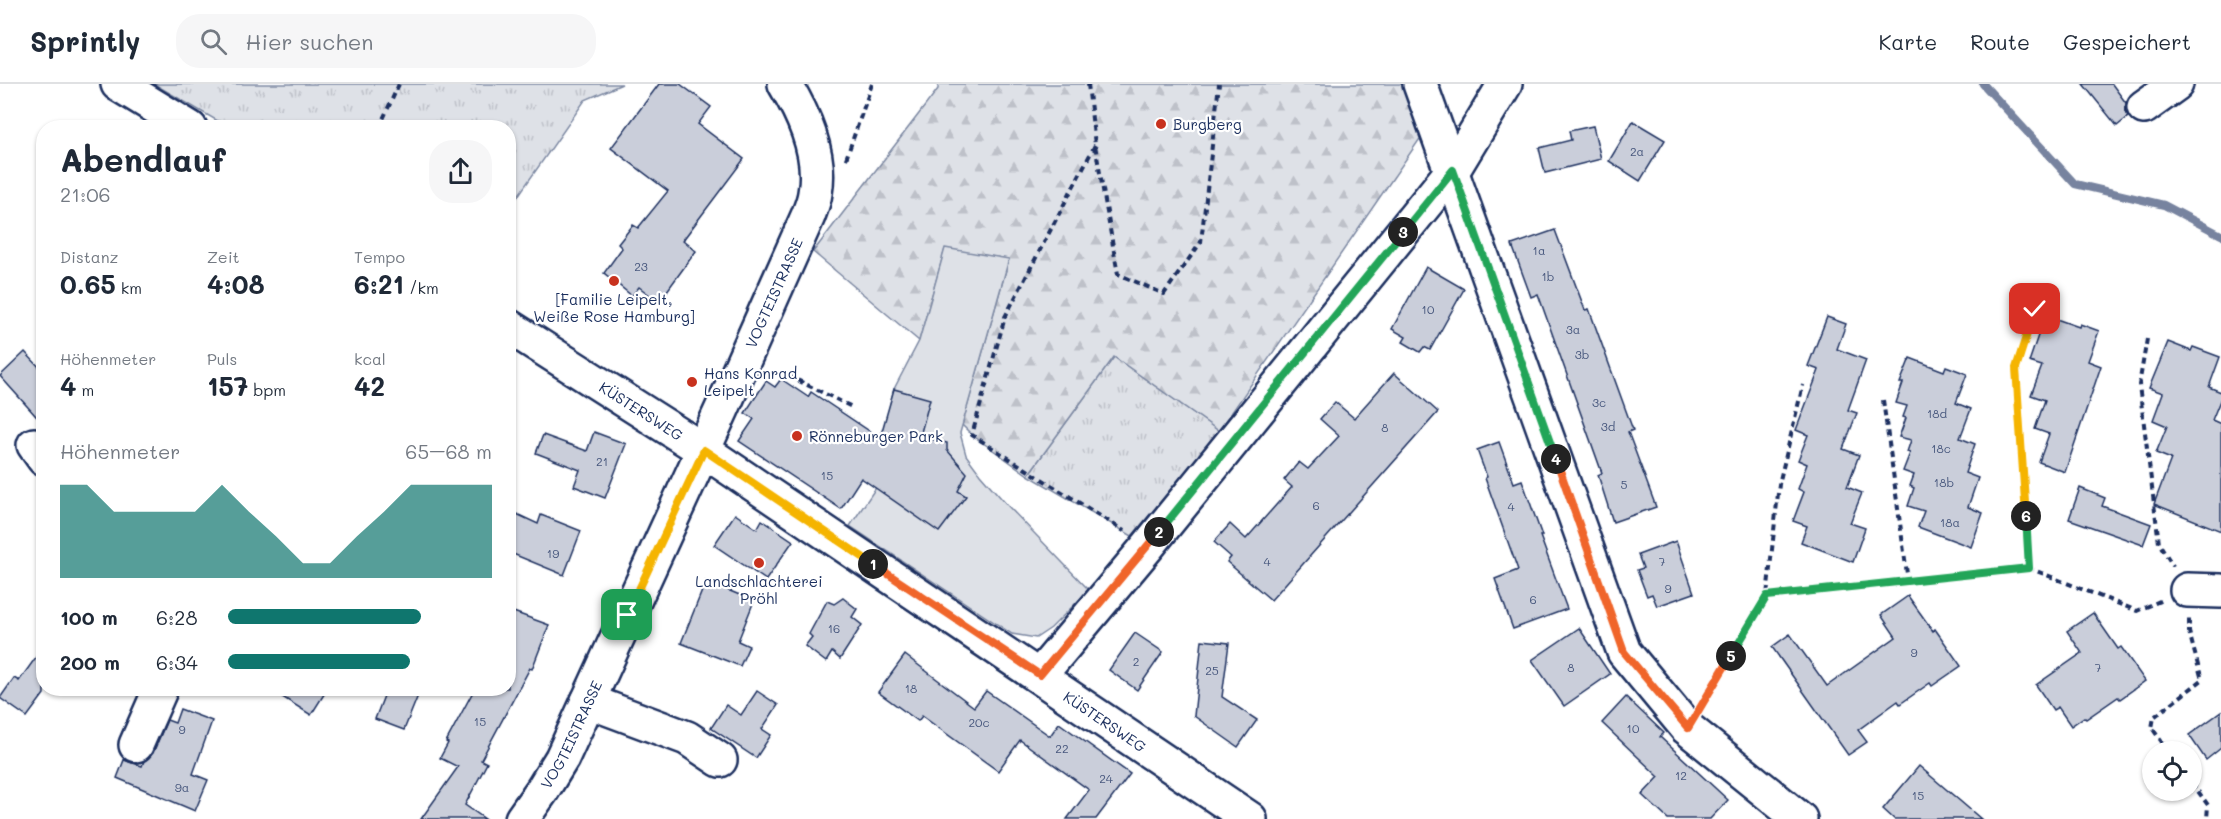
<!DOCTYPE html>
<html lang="de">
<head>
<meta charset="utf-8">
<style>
  body { margin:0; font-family:Mali,sans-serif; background:#f6f6f7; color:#1f2937; height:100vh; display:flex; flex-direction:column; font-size:22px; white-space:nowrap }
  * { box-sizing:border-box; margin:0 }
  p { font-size:20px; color:#747a83 }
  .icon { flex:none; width:33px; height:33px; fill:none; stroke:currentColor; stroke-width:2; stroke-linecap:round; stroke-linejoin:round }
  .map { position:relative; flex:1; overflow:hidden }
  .drawer { position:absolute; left:36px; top:36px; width:480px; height:576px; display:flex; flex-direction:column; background:#fff; border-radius:24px; box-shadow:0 2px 4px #0004 }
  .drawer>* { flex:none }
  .controls { position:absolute; left:2142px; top:657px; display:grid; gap:12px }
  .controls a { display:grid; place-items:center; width:60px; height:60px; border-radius:50%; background:#fff; box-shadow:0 2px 4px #0004; font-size:30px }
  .pin { position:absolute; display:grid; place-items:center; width:51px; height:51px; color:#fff; margin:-26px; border-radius:12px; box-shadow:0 3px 9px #0006 }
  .km { position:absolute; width:30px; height:30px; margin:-15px; border-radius:50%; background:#222; color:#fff; font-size:16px; line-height:30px; text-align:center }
  .round { display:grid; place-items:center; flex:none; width:63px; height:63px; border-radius:24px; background:#f6f6f7 }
  .summary { display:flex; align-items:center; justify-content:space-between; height:102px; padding:0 24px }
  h1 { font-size:33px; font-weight:700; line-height:45px }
  .stats { display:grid; grid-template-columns:repeat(3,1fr); gap:9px; height:102px; padding:6px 24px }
  .stats div { display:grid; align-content:center }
  .stats b { font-size:26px; font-weight:700 }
  .stats small { font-size:16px; font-weight:400 }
  .stats p { font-size:16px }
  .chart { height:168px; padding:12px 24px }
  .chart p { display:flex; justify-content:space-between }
  .chart svg { width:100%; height:108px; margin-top:6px; fill:#0f766e; opacity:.7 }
  ul { padding:0 24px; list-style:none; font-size:20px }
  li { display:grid; grid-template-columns:96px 72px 1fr; align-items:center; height:45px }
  li i { height:15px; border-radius:8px; background:#0f766e }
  header { display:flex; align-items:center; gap:36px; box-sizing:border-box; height:84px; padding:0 30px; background:#fff; border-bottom:2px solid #e0e1e3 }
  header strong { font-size:28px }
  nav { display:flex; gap:33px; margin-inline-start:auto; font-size:21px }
  .search { width:420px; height:54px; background:#f6f6f7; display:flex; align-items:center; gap:15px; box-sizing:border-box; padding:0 21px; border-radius:24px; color:#747a83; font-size:22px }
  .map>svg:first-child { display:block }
  .grass { fill:url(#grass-tufts); stroke:#7c88a2; stroke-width:1.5 }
  .forest { fill:url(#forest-firs); stroke:#7c88a2; stroke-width:1.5 }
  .garden { fill:#dee1e7; stroke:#7c88a2; stroke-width:1.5 }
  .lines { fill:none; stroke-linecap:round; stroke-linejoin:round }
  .stream { stroke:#77839f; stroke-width:8 }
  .building { fill:#caceda; stroke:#1b2f5e; stroke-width:1.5 }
  .minor-casing { stroke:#1b2f5e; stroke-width:38 }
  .path { stroke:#1b2f5e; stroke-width:4; stroke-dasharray:6 4.5; stroke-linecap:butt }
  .minor { stroke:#fff; stroke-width:33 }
  .split-1-casing { stroke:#fff; stroke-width:12 }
  .split-2-casing { stroke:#fff; stroke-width:12 }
  .split-3-casing { stroke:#fff; stroke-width:12 }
  .split-4-casing { stroke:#fff; stroke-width:12 }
  .split-5-casing { stroke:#fff; stroke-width:12 }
  .split-6-casing { stroke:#fff; stroke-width:12 }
  .split-7-casing { stroke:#fff; stroke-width:12 }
  .split-1 { stroke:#f5b400; stroke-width:8 }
  .split-2 { stroke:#f0652b; stroke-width:8 }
  .split-3 { stroke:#22a559; stroke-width:8 }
  .split-4 { stroke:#22a559; stroke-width:8 }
  .split-5 { stroke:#f0652b; stroke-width:8 }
  .split-6 { stroke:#22a559; stroke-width:8 }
  .split-7 { stroke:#f5b400; stroke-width:8 }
  .poi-dot { fill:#c8321e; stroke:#fff; stroke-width:2 }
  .labels { text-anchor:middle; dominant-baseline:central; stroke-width:4.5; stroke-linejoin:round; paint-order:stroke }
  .number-label { font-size:12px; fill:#47577d }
  .poi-label { font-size:15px; fill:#1b2f5e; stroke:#fff; text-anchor:start }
  .street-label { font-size:15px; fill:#1b2f5e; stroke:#fff }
</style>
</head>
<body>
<header>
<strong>Sprintly</strong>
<div class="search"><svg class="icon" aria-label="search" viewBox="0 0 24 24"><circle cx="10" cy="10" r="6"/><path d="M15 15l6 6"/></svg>Hier suchen</div>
<nav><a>Karte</a><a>Route</a><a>Gespeichert</a></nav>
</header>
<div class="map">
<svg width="2221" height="735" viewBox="0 0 2221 735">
  <defs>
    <pattern id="grass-tufts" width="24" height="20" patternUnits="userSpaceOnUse" patternTransform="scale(1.5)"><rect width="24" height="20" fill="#dee1e7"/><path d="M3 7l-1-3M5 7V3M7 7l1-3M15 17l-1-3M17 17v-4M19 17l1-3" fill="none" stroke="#bec1c9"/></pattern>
    <pattern id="forest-firs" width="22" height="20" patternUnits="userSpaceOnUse" patternTransform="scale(1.5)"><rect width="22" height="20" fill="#dee1e7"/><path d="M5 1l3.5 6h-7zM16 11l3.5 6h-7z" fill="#bec1c9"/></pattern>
  </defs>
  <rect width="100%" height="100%" fill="#fff"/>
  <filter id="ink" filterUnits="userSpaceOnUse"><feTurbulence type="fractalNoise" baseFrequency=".0167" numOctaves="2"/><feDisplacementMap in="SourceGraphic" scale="12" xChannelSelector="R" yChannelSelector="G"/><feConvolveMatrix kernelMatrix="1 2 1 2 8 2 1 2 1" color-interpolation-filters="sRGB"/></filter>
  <g filter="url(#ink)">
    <!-- grass -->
    <g class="grass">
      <polygon points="154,0 622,0 585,16 509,125 508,44 228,43"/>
      <polygon points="1114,273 1219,347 1132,452 1028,391"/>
    </g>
    <!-- forest -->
    <polygon class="forest" points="938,0 1406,0 1424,49 1219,347 1114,273 1028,391 972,351 962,341 1009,175 945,165 919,257 813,168 938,5"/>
    <!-- garden -->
    <polygon class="garden" points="945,164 1009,175 960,349 966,371 980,390 1008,422 1089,506 1051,544 1036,554 1012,550 850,442 900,368 890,320 894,305 919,257"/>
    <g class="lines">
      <!-- stream -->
      <polyline class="stream" points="1983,0 2075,100 2164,121 2221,151"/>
    </g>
    <!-- building -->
    <g class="building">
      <polygon points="659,0 680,0 711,23 698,40 744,75 683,156 696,167 659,218 639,203 632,212 604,189 622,164 618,160 633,141 638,144 668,107 611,64"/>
      <polygon points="2083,0 2112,0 2126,19 2125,25 2128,33 2117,42"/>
      <polygon points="1633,37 1665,56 1640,97 1609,77"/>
      <polygon points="1593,42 1601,75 1545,89 1539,64 1571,56 1569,47"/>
      <polygon points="1555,146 1585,226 1589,225 1633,346 1628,348 1656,423 1613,438 1598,391 1602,389 1538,210 1531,213 1512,161"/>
      <polygon points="1426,183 1464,205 1430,266 1424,263 1420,268 1403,258 1406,253 1392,245"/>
      <polygon points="2045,231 2079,243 2080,240 2099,247 2088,277 2101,282 2065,388 2039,378 2049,350 2035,345 2045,316 2031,311 2042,282 2029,278"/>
      <polygon points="1827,233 1846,240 1837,265 1866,276 1848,326 1857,329 1843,365 1859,371 1847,403 1862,409 1850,439 1865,444 1853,478 1801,458 1807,442 1793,437 1804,408 1798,405 1807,380 1798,376 1808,351 1796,346 1819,286 1808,282"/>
      <polygon points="2168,258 2191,267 2193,263 2220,273 2209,303 2221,308 2221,314 2212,336 2221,340 2221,447 2154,420 2171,375 2156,369 2167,342 2153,336 2163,309 2149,304"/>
      <polygon points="25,268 44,288 44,341 0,292"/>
      <polygon points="1910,274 1944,287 1946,282 1967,290 1956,319 1971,325 1960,354 1975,360 1965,389 1978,394 1968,423 1983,429 1971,463 1918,443 1924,427 1908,422 1914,404 1910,402 1914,391 1903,387 1910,369 1907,368 1911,356 1899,353 1906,334 1903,333 1907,322 1896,319 1903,299 1900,299"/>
      <polygon points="1394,289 1438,328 1271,516 1227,478 1231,473 1214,458 1230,440 1246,455 1292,403 1284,396 1299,378 1308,385 1339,352 1320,335 1335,318 1354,334"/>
      <polygon points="781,295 808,313 811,308 880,354 894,305 930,315 920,352 947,359 947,366 967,389 958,407 966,412 939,448 861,394 841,425 739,357 754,335 745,329 766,297 775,303"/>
      <polygon points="594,348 626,360 605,414 574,402 580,386 536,369 543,351 587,367"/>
      <polygon points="1499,358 1514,399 1522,396 1542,452 1540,452 1567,525 1513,545 1495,495 1518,486 1485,394 1487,393 1477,366"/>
      <polygon points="2080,404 2105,414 2102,422 2151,440 2143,461 2069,435"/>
      <polygon points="508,426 538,440 541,431 581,447 564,491 508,468"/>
      <polygon points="735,430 757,445 762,436 793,457 766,496 714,461"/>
      <polygon points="1676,457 1694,509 1657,522 1652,510 1647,512 1637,486 1643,484 1638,471"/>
      <polygon points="706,497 754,517 738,557 749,562 740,582 681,559"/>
      <polygon points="1908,512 1933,547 1935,545 1961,582 1932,602 1930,599 1900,620 1898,617 1858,646 1867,658 1848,671 1772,563 1790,550 1827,602 1896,553 1881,531"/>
      <polygon points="843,514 857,525 852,533 862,541 840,575 832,568 826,578 805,562 812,553 809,550 827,517 834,520"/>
      <polygon points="508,526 549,541 532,585 530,584 481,676 487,679 465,721 485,735 421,735 458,683 440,674 448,659 446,658 475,604 508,604"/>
      <polygon points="2093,529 2118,565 2121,563 2145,597 2120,615 2118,613 2086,635 2084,633 2071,642 2058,623 2053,626 2036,601 2082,569 2067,547"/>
      <polygon points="1579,544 1610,590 1564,622 1532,576"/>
      <polygon points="1135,549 1163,568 1137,606 1109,586"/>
      <polygon points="1202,556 1229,559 1222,613 1257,636 1238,663 1194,632"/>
      <polygon points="44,562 44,610 27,633 0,614 14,594 19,597"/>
      <polygon points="905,571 974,623 986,607 1050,652 1059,639 1130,690 1096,735 1067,735 1089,706 1020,656 998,687 922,632 918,637 878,608"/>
      <polygon points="268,604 328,604 311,631"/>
      <polygon points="387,604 407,604 419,609 404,646 375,635"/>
      <polygon points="757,607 778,621 762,645 771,651 756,674 711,644 726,621 741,631"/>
      <polygon points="1626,613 1664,649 1660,653 1728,716 1710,735 1668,735 1642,711 1659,693 1602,639"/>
      <polygon points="180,625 212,637 193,690 208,696 195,727 117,694 124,676 142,682 144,677 153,669 167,636 175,639"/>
      <polygon points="2221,628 2221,664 2206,676 2189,651"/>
      <polygon points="1919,682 1981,735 1894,735 1883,725"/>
    </g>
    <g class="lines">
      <defs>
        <g id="minor">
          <polyline points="118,0 190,44"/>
          <polyline points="1420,0 1624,568 1687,644 1800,735"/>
          <polyline points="2144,23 2176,0"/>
          <path id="s1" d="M508,242L703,366L1250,735"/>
          <polyline points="34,361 44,375"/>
          <polyline points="2187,506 2221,507"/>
          <polyline points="1040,591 1148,462 1453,86 1505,0"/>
          <polyline points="588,617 687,654 720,676"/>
          <polyline points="136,661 161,604"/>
          <path id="s2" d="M522,735L543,705L562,674L722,325L808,132C811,124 814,117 815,109C822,71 804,31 785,0"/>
        </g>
      </defs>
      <!-- minor casing -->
      <use href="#minor" class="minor-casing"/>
      <!-- path -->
      <g class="path">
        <polyline points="1088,0 1095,61 1118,190 1164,210 1201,158 1219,0"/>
        <polyline points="379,44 399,0"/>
        <polyline points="1095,61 1005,233 972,351 1124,447"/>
        <polyline points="846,75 872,0"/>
        <polyline points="2147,255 2139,301 2159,459 2173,482"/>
        <polyline points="768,292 779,289 789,292 852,323"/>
        <polyline points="1883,316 1908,497"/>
        <polyline points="2029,484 2016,284 2035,225"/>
        <polyline points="1767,512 2029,484 2137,527 2162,516"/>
        <polyline points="1703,617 1767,512 1779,400 1803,301"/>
        <polyline points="2169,668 2152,644 2154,633 2202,596 2189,548 2189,534"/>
        <polyline points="2192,699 2208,721 2207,735"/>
      </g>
      <!-- minor -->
      <use href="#minor" class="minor"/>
    </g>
  </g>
  <g class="lines" filter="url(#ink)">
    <defs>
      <polyline id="split-1" points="627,531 704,366 873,480"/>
      <polyline id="split-2" points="873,480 1040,591 1159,448"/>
      <polyline id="split-3" points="1159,448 1403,148"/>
      <polyline id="split-4" points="1403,148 1453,86 1556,375"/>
      <polyline id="split-5" points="1556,375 1624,568 1688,644 1731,572"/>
      <polyline id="split-6" points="1731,572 1767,512 2029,484 2026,432"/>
      <polyline id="split-7" points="2026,432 2016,284 2035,225"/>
    </defs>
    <!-- split-1 casing -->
    <use href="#split-1" class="split-1-casing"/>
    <!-- split-2 casing -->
    <use href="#split-2" class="split-2-casing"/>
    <!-- split-3 casing -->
    <use href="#split-3" class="split-3-casing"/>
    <!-- split-4 casing -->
    <use href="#split-4" class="split-4-casing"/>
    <!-- split-5 casing -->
    <use href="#split-5" class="split-5-casing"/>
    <!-- split-6 casing -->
    <use href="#split-6" class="split-6-casing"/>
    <!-- split-7 casing -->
    <use href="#split-7" class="split-7-casing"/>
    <!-- split-1 -->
    <use href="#split-1" class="split-1"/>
    <!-- split-2 -->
    <use href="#split-2" class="split-2"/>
    <!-- split-3 -->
    <use href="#split-3" class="split-3"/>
    <!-- split-4 -->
    <use href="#split-4" class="split-4"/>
    <!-- split-5 -->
    <use href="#split-5" class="split-5"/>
    <!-- split-6 -->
    <use href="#split-6" class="split-6"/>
    <!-- split-7 -->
    <use href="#split-7" class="split-7"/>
  </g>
  <!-- markers -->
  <g class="poi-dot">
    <circle cx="1161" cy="40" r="6"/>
    <circle cx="614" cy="197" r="6"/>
    <circle cx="692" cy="298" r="6"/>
    <circle cx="797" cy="352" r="6"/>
    <circle cx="759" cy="479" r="6"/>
  </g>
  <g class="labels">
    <!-- number labels -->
    <g class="number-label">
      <text x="1637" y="67">2a</text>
      <text x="1539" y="166">1a</text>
      <text x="641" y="182">23</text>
      <text x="1548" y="192">1b</text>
      <text x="1428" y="225">10</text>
      <text x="1573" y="245">3a</text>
      <text x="1582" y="270">3b</text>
      <text x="1599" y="318">3c</text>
      <text x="1937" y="329">18d</text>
      <text x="1608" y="342">3d</text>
      <text x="1385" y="343">8</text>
      <text x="1941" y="364">18c</text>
      <text x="602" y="377">21</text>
      <text x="827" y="391">15</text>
      <text x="1944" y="398">18b</text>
      <text x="1624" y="400">5</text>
      <text x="1316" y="421">6</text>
      <text x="1511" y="422">4</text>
      <text x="1950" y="438">18a</text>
      <text x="553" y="469">19</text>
      <text x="1267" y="477">4</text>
      <text x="1662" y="477">7</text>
      <text x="1668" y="504">9</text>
      <text x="1533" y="515">6</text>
      <text x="834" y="544">16</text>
      <text x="1914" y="568">9</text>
      <text x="1136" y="577">2</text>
      <text x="1571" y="583">8</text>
      <text x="2098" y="583">7</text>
      <text x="1212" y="586">25</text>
      <text x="911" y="604">18</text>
      <text x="480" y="637">15</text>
      <text x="979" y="638">20c</text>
      <text x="1633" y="644">10</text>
      <text x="182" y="645">9</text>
      <text x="1062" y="664">22</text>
      <text x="1681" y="691">12</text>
      <text x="1106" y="694">24</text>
      <text x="182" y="703">9a</text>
      <text x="1918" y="711">15</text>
    </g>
    <!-- poi labels -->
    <g class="poi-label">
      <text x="1173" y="40">Burgberg</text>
      <text x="614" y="215" text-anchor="middle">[Familie Leipelt,<tspan x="614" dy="17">Weiße Rose Hamburg]</tspan></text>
      <text x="704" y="289">Hans Konrad<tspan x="704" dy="17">Leipelt</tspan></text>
      <text x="809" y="352">Rönneburger Park</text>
      <text x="759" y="497" text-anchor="middle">Landschlachterei<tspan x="759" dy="17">Pröhl</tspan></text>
    </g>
    <!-- street labels -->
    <g class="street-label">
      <text stroke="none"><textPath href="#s2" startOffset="584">VOGTEISTRASSE</textPath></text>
      <text stroke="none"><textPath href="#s1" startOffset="158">KÜSTERSWEG</textPath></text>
      <text stroke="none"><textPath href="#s1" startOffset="716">KÜSTERSWEG</textPath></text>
      <text stroke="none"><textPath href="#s2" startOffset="98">VOGTEISTRASSE</textPath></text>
    </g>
  </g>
</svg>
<div class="controls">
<a><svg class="icon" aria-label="locate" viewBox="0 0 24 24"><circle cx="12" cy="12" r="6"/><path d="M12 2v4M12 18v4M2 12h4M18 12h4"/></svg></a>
</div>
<div class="pin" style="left:627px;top:531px;background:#1e9e55"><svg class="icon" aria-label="arrive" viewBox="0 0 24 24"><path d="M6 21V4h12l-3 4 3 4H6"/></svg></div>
<div class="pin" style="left:2035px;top:225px;background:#d93025"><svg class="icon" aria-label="check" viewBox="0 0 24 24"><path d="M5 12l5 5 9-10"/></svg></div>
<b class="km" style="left:873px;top:480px">1</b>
<b class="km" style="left:1159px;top:448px">2</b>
<b class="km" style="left:1403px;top:148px">3</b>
<b class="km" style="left:1556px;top:375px">4</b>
<b class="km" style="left:1731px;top:572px">5</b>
<b class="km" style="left:2026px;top:432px">6</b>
<section class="drawer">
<div class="summary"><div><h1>Abendlauf</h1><p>21:06</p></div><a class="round"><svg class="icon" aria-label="share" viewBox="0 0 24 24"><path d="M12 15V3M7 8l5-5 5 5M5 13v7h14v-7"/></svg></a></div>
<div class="stats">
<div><p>Distanz</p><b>0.65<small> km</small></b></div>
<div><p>Zeit</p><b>4:08</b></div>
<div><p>Tempo</p><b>6:21<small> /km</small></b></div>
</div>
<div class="stats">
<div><p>Höhenmeter</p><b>4<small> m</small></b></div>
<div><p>Puls</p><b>157<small> bpm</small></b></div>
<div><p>kcal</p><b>42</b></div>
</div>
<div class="chart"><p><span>Höhenmeter</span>65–68 m</p>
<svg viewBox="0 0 160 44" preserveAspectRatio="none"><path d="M0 44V6L10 6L20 17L30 17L40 17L50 17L60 6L70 17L80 27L90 38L100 38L110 27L120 17L130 6L140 6L150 6L160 6V44z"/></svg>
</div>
<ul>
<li><b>100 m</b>6:28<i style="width:73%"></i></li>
<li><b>200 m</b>6:34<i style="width:69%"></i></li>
</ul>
</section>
</div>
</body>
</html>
